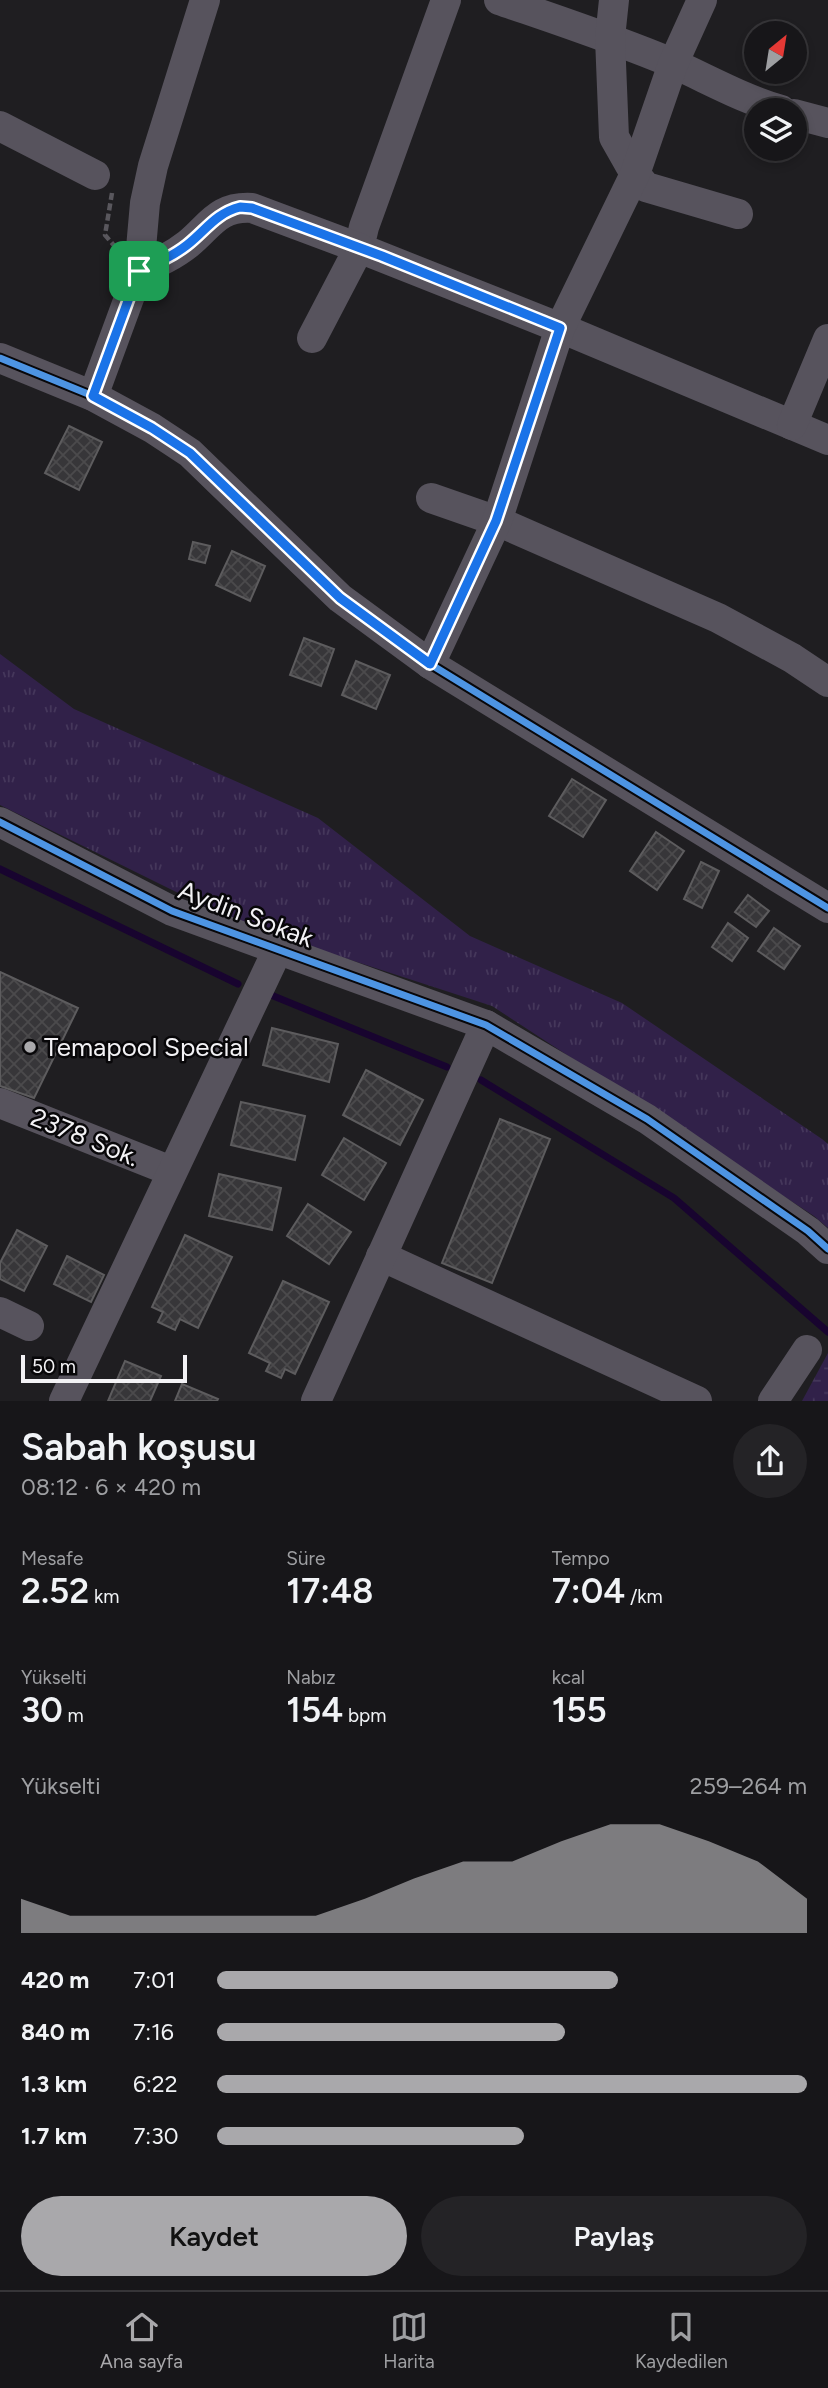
<!DOCTYPE html>
<html lang="tr">
<head>
<meta charset="utf-8">
<style>
  body { margin:0; font-family:Figtree,sans-serif; background:#242326; color:#f1f3f6; height:100vh; display:flex; flex-direction:column; font-size:26px; white-space:nowrap }
  * { box-sizing:border-box; margin:0 }
  p { font-size:23px; color:#9e9fa2 }
  .icon { flex:none; width:38px; height:38px; fill:none; stroke:currentColor; stroke-width:2; stroke-linecap:round; stroke-linejoin:round }
  .map { position:relative; height:1401px; overflow:hidden }
  .panel { display:flex; flex-direction:column; background:#171619; flex:1 }
  .panel>* { flex:none }
  .needle { width:46px; rotate:30deg }
  .controls { position:absolute; left:744px; top:21px; display:grid; gap:14px }
  .controls a { display:grid; place-items:center; width:63px; height:63px; border-radius:50%; background:#171619; box-shadow:0 4px 10px #0003,0 0 0 2px #363538; font-size:35px }
  .scale { position:absolute; left:21px; bottom:18px; width:166px; box-sizing:border-box; padding-left:7px; border:4px solid #f3f2f5; border-top:0; font-size:19px; line-height:24px; white-space:nowrap; color:#f3f2f5; -webkit-text-stroke:5px #080709; paint-order:stroke }
  .pin { position:absolute; display:grid; place-items:center; width:60px; height:60px; color:#fff; margin:-30px; border-radius:14px; box-shadow:0 4px 10px #0006 }
  .round { display:grid; place-items:center; flex:none; width:74px; height:74px; border-radius:37px; background:#242326 }
  .head { display:flex; align-items:center; justify-content:space-between; height:119px; padding:0 21px }
  h1 { font-size:38px; font-weight:600; line-height:52px }
  .metrics { display:grid; grid-template-columns:repeat(3,1fr); gap:10px; height:119px; padding:7px 21px }
  .metrics div { display:grid; align-content:center }
  .metrics b { font-size:35px; font-weight:600 }
  .metrics small { font-size:19px; font-weight:400 }
  .metrics p { font-size:19px }
  .chart { height:196px; padding:14px 21px }
  .chart p { display:flex; justify-content:space-between }
  .chart svg { width:100%; height:126px; margin-top:7px; fill:#a9a8ab; opacity:.7 }
  .button { display:flex; gap:14px; margin-top:auto; padding:14px 21px }
  .button a { flex:1; height:80px; border-radius:42px; background:#a9a8ab; color:#111; font-size:28px; font-weight:600; line-height:80px; text-align:center }
  .button a+a { background:#242326; color:#f1f3f6 }
  ul { padding:0 21px; list-style:none; font-size:23px }
  li { display:grid; grid-template-columns:112px 84px 1fr; align-items:center; height:52px }
  li i { height:18px; border-radius:9px; background:#a9a8ab }
  .tabs { display:flex; justify-content:space-around; align-items:center; height:98px; border-top:2px solid #363538; background:#171619; font-size:19px; color:#9e9fa2 }
  .tabs a { display:grid; justify-items:center; gap:4px }
  .tabs .selected { color:#a9a8ab }
  .map>svg:first-child { display:block }
  .grass { fill:url(#grass-tufts) }
  .wetland { fill:url(#wetland-marsh) }
  .lines { fill:none; stroke-linecap:round; stroke-linejoin:round }
  .stream { stroke:#18042f; stroke-width:7 }
  .building { fill:url(#building-cross-hatch); stroke:#5d5c5e; stroke-width:2 }
  .path { stroke:#59575d; stroke-width:4.5; stroke-dasharray:7 3.5; stroke-linecap:butt }
  .minor { stroke:#57535d; stroke-width:30 }
  .cycleway-casing { stroke:#080709; stroke-width:11 }
  .cycleway { stroke:#4d94e3; stroke-width:7 }
  .route-casing { stroke:#fff; stroke-width:14 }
  .route { stroke:#1a73e8; stroke-width:9 }
  .poi-dot { fill:#a9a8ab; stroke:#080709; stroke-width:2.5 }
  .labels { text-anchor:middle; dominant-baseline:central; stroke-width:5; stroke-linejoin:round; paint-order:stroke }
  .street-label { font-size:26px; fill:#f3f2f5; stroke:#080709 }
  .poi-label { font-size:26px; fill:#f3f2f5; stroke:#080709; text-anchor:start }
</style>
</head>
<body>
<div class="map">
<svg width="828" height="1401" viewBox="0 0 828 1401">
  <defs>
    <pattern id="grass-tufts" width="24" height="20" patternUnits="userSpaceOnUse" patternTransform="scale(1.75)"><rect width="24" height="20" fill="#312149"/><path d="M3 7l-1-3M5 7V3M7 7l1-3M15 17l-1-3M17 17v-4M19 17l1-3" fill="none" stroke="#45375b"/></pattern>
    <pattern id="wetland-marsh" width="20" height="14" patternUnits="userSpaceOnUse" patternTransform="scale(1.75)"><rect width="20" height="14" fill="#312149"/><path d="M1 5h8M5 5V1M11 12h8M15 12V8" fill="none" stroke="#45375b"/></pattern>
    <pattern id="building-cross-hatch" width="8" height="8" patternUnits="userSpaceOnUse" patternTransform="scale(1.75)"><rect width="8" height="8" fill="#373639"/><path d="M0 0l8 8M0 8l8-8" fill="none" stroke="#4b4a4c"/></pattern>
  </defs>
  <rect width="100%" height="100%" fill="#1f1e21"/>
  <!-- grass -->
  <polygon class="grass" points="0,654 74,709 318,818 470,936 622,1003 822,1139 828,1144 828,1228 814,1216 492,1006 243,925 0,805"/>
  <!-- wetland -->
  <polygon class="wetland" points="828,1353 828,1401 802,1401"/>
  <g class="lines">
    <!-- stream -->
    <g class="stream">
      <polyline points="0,869 238,984"/>
      <polyline points="271,995 447,1067"/>
      <polyline points="481,1080 674,1198 828,1332"/>
    </g>
  </g>
  <!-- building -->
  <g class="building">
    <polygon points="69,426 102,442 79,490 45,473"/>
    <polygon points="193,542 210,546 205,563 189,559"/>
    <polygon points="232,551 265,566 250,601 216,585"/>
    <polygon points="304,638 334,649 321,686 290,675"/>
    <polygon points="356,661 390,675 376,709 342,695"/>
    <polygon points="572,779 606,800 583,837 549,816"/>
    <polygon points="656,832 684,851 657,890 630,871"/>
    <polygon points="701,862 719,871 702,908 684,899"/>
    <polygon points="748,895 769,911 756,927 735,912"/>
    <polygon points="728,923 748,938 732,961 712,947"/>
    <polygon points="774,928 800,946 784,969 758,951"/>
    <polygon points="0,972 78,1008 34,1098 0,1086"/>
    <polygon points="272,1028 338,1044 329,1082 263,1065"/>
    <polygon points="366,1070 423,1100 400,1145 343,1115"/>
    <polygon points="241,1102 305,1116 295,1160 231,1145"/>
    <polygon points="500,1119 550,1139 492,1283 442,1263"/>
    <polygon points="344,1138 386,1163 364,1200 322,1175"/>
    <polygon points="219,1174 281,1188 272,1230 209,1216"/>
    <polygon points="308,1204 351,1232 329,1264 287,1236"/>
    <polygon points="17,1230 47,1246 24,1291 0,1279 0,1263"/>
    <polygon points="185,1235 232,1257 198,1328 180,1319 175,1330 158,1322 163,1312 152,1307"/>
    <polygon points="67,1256 104,1275 91,1302 54,1284"/>
    <polygon points="283,1281 329,1302 295,1374 285,1369 281,1378 266,1371 270,1363 249,1353"/>
    <polygon points="125,1361 161,1376 150,1401 108,1401"/>
    <polygon points="182,1384 218,1399 217,1401 175,1401"/>
  </g>
  <g class="lines">
    <!-- path -->
    <polyline class="path" points="112,193 105,235 117,249"/>
    <!-- minor -->
    <g class="minor">
      <polyline points="446,0 364,227 359,248 568,331 828,440"/>
      <path d="M499,0C557,20 615,39 672,63C708,79 743,99 781,110"/>
      <polyline points="614,0 610,38 614,137 635,174 646,187 738,214"/>
      <polyline points="794,114 828,123"/>
      <polyline points="0,126 95,175"/>
      <path d="M139,271C157,263 173,256 188,244C211,225 218,206 252,208L359,248L312,338"/>
      <polyline points="0,358 93,396 152,428 190,453 340,598 430,664 828,908"/>
      <polyline points="93,396 139,271 145,203 153,166 205,0"/>
      <polyline points="792,425 828,339"/>
      <polyline points="431,498 497,521 718,618 792,658 828,682"/>
      <polyline points="430,664 497,521 560,328 635,174 673,64 702,0"/>
      <polyline points="0,822 172,911 486,1025 647,1119 808,1231 828,1249"/>
      <polyline points="0,1103 171,1171"/>
      <polyline points="381,1256 697,1401"/>
      <polyline points="0,1312 29,1326"/>
      <polyline points="64,1401 278,949"/>
      <polyline points="316,1401 486,1025"/>
      <polyline points="773,1401 807,1350"/>
    </g>
    <defs>
      <g id="cycleway">
        <polyline points="0,358 93,396 152,428 190,453 340,598 430,664 828,908"/>
        <polyline points="0,822 172,911 486,1025 647,1119 808,1231 828,1249"/>
      </g>
    </defs>
    <!-- cycleway casing -->
    <use href="#cycleway" class="cycleway-casing"/>
    <!-- cycleway -->
    <use href="#cycleway" class="cycleway"/>
  </g>
  <g class="lines">
    <defs>
      <path id="route" d="M240,207L252,208L382,256L560,328L496,521L430,664L340,598L190,453L152,428L93,396L139,271C157,263 173,256 187,245C206,230 216,213 240,207Z"/>
    </defs>
    <!-- route casing -->
    <use href="#route" class="route-casing"/>
    <!-- route -->
    <use href="#route" class="route"/>
  </g>
  <!-- markers -->
  <circle class="poi-dot" cx="30" cy="1047" r="7"/>
  <g class="labels">
    <!-- street labels -->
    <g class="street-label">
      <text transform="translate(246 914) rotate(21)">Aydin Sokak</text>
      <text transform="translate(85 1137) rotate(22)">2378 Sok.</text>
    </g>
    <!-- poi labels -->
    <g class="poi-label">
      <text x="44" y="1047">Temapool Special</text>
    </g>
  </g>
</svg>
<div class="controls">
<a><svg class="needle" viewBox="-14 -14 28 28"><path d="M0-13l5 13h-10z" fill="#e53935"/><path d="M0 13l5-13h-10z" fill="#9e9fa2"/></svg></a>
<a><svg class="icon" aria-label="layers" viewBox="0 0 24 24"><path d="M12 4l9 5-9 5-9-5zM3 14l9 5 9-5"/></svg></a>
</div>
<div class="scale">50 m</div>
<div class="pin" style="left:139px;top:271px;background:#1e9e55"><svg class="icon" aria-label="arrive" viewBox="0 0 24 24"><path d="M6 21V4h12l-3 4 3 4H6"/></svg></div>
</div>
<section class="panel">
<div class="head"><div><h1>Sabah koşusu</h1><p>08:12 · 6 × 420 m</p></div><a class="round"><svg class="icon" aria-label="share" viewBox="0 0 24 24"><path d="M12 15V3M7 8l5-5 5 5M5 13v7h14v-7"/></svg></a></div>
<div class="metrics">
<div><p>Mesafe</p><b>2.52<small> km</small></b></div>
<div><p>Süre</p><b>17:48</b></div>
<div><p>Tempo</p><b>7:04<small> /km</small></b></div>
</div>
<div class="metrics">
<div><p>Yükselti</p><b>30<small> m</small></b></div>
<div><p>Nabız</p><b>154<small> bpm</small></b></div>
<div><p>kcal</p><b>155</b></div>
</div>
<div class="chart"><p><span>Yükselti</span>259–264 m</p>
<svg viewBox="0 0 160 44" preserveAspectRatio="none"><path d="M0 44V32L10 38L20 38L30 38L40 38L50 38L60 38L70 32L80 25L90 19L100 19L110 12L120 6L130 6L140 12L150 19L160 32V44z"/></svg>
</div>
<ul>
<li><b>420 m</b>7:01<i style="width:68%"></i></li>
<li><b>840 m</b>7:16<i style="width:59%"></i></li>
<li><b>1.3 km</b>6:22<i style="width:100%"></i></li>
<li><b>1.7 km</b>7:30<i style="width:52%"></i></li>
</ul>
<div class="button"><a>Kaydet</a><a>Paylaş</a></div>
</section>
<nav class="tabs">
<a class="selected"><svg class="icon" aria-label="home" viewBox="0 0 24 24"><path d="M3 11l9-7 9 7M6 9v11h12V9"/></svg>Ana sayfa</a>
<a><svg class="icon" aria-label="map" viewBox="0 0 24 24"><path d="M3 6l6-2 6 2 6-2v14l-6 2-6-2-6 2zM9 4v14M15 6v14"/></svg>Harita</a>
<a><svg class="icon" aria-label="saved" viewBox="0 0 24 24"><path d="M7 4h10v16l-5-4-5 4z"/></svg>Kaydedilen</a>
</nav>
</body>
</html>
